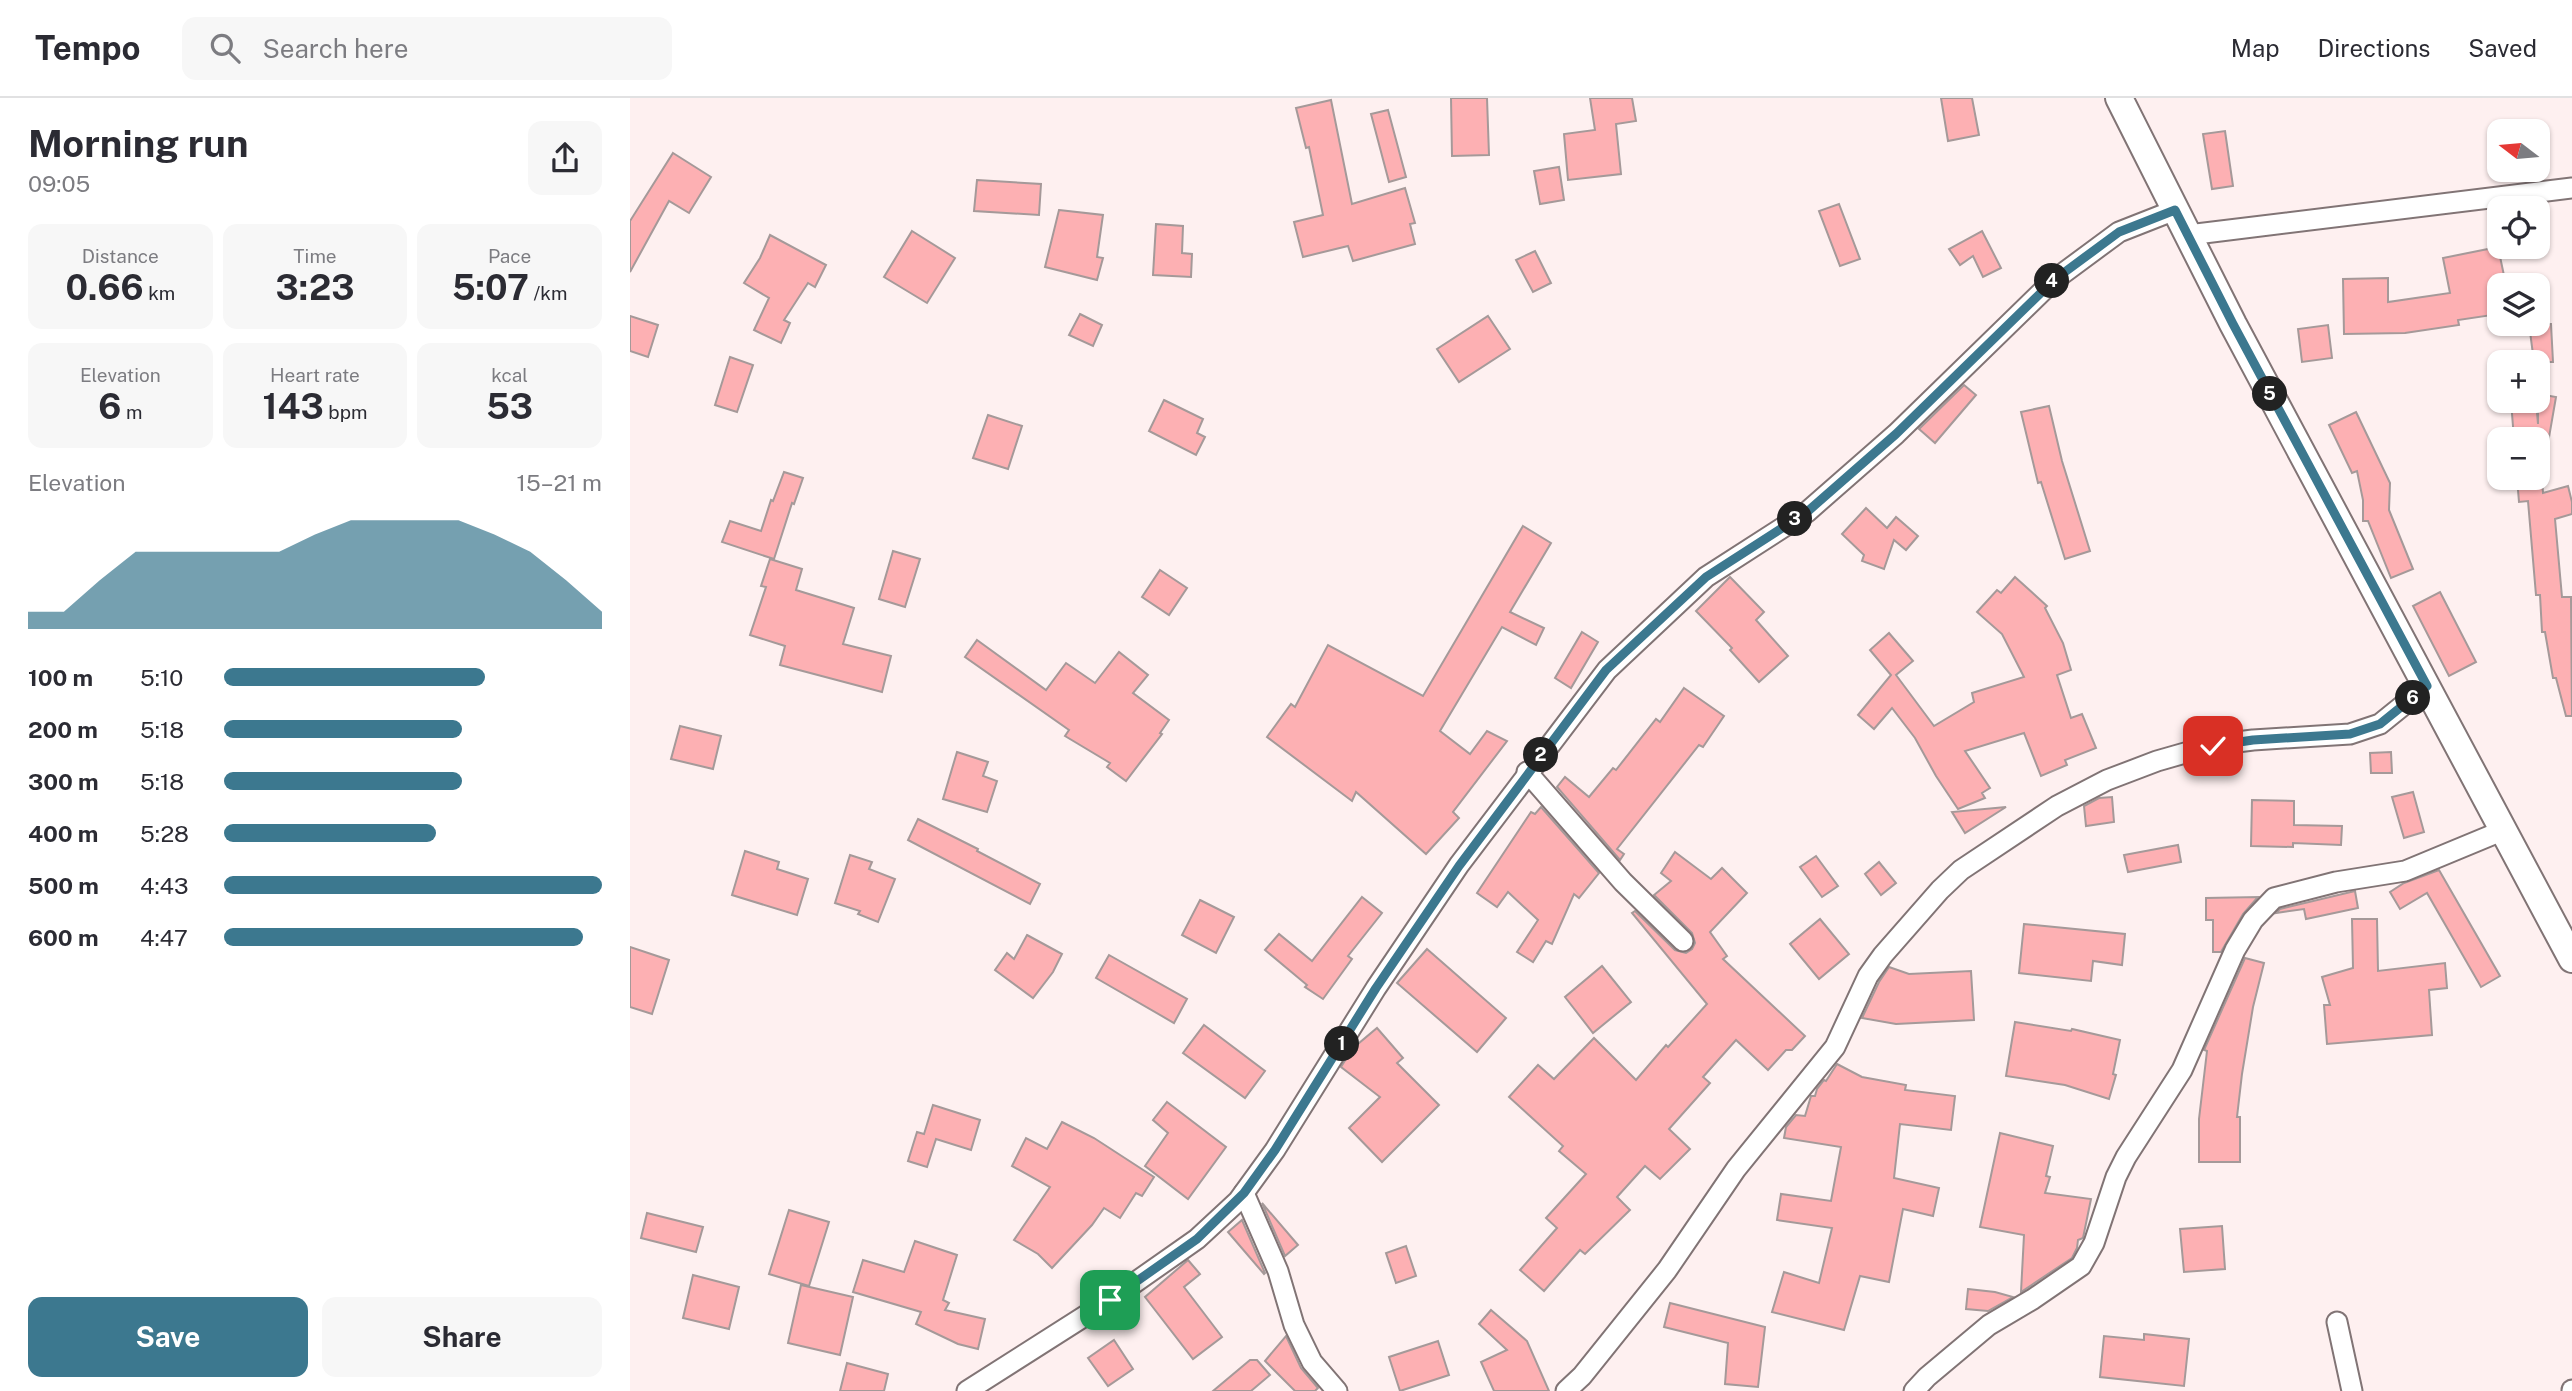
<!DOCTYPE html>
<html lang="en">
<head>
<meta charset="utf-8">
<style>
  body { margin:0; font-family:"Public Sans",sans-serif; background:#f7f7f7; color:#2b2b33; height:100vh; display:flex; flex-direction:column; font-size:26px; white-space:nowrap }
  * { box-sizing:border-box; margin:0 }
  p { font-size:23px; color:#7c7c81 }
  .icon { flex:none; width:38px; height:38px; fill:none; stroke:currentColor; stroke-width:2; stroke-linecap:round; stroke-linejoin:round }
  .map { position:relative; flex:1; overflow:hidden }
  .panel { display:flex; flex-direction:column; background:#fff; width:630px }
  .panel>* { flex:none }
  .needle { width:46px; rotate:286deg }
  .tools { position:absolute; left:1857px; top:21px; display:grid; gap:14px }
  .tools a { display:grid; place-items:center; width:63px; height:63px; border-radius:14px; background:#fff; box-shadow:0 2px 5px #0004; font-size:35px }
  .pin { position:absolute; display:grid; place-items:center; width:60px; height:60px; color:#fff; margin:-30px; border-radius:14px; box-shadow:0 4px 10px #0006 }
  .km { position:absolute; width:35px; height:35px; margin:-18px; border-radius:50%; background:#222; color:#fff; font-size:19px; line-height:35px; text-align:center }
  .round { display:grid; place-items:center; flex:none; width:74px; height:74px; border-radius:14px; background:#f7f7f7 }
  .headline { display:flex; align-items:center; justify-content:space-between; height:119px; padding:0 28px }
  h1 { font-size:38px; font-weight:700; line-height:52px }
  .metrics { display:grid; grid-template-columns:repeat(3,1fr); gap:10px; height:119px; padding:7px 28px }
  .metrics div { display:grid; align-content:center; border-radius:14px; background:#f7f7f7; text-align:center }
  .metrics b { font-size:35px; font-weight:700 }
  .metrics small { font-size:19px; font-weight:400 }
  .metrics p { font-size:19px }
  .chart { height:196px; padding:14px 28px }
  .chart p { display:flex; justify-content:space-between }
  .chart svg { width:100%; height:126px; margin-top:7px; fill:#3c788f; opacity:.7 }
  .action { display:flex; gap:14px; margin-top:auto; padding:14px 28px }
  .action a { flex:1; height:80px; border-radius:14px; background:#3c788f; color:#fff; font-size:28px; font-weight:700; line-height:80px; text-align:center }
  .action a+a { background:#f7f7f7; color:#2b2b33 }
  ul { padding:0 28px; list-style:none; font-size:23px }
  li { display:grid; grid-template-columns:112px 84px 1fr; align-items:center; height:52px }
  li i { height:18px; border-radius:9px; background:#3c788f }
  header { display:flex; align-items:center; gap:42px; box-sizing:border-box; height:98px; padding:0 35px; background:#fff; border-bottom:2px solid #e1e1e2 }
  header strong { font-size:33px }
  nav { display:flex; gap:38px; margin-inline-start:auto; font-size:24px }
  .search { width:490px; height:63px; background:#f7f7f7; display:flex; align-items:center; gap:18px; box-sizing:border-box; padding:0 24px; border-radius:14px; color:#7c7c81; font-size:26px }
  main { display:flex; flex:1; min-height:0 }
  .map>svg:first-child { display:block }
  .building { fill:#fdb0b3; stroke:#a59999; stroke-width:2 }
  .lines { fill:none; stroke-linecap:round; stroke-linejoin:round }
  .street-casing { stroke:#817475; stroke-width:23 }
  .secondary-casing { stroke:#817475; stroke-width:30 }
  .street { stroke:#fff; stroke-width:19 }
  .secondary { stroke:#fff; stroke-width:26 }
  .route-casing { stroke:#fff; stroke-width:14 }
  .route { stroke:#3c788f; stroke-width:9 }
</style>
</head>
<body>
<header>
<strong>Tempo</strong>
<div class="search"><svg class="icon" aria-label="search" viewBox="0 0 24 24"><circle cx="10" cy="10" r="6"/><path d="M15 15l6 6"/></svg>Search here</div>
<nav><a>Map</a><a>Directions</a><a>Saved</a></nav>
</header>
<main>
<section class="panel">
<div class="headline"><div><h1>Morning run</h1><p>09:05</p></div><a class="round"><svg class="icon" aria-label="share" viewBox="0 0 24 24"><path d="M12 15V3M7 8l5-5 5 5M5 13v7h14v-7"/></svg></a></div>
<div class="metrics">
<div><p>Distance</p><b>0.66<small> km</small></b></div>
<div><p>Time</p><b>3:23</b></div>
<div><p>Pace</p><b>5:07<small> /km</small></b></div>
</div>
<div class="metrics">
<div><p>Elevation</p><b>6<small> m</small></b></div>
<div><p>Heart rate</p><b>143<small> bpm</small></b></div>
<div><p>kcal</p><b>53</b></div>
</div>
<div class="chart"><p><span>Elevation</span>15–21 m</p>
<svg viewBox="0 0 160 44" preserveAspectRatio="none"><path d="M0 44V38L10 38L20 27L30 17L40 17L50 17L60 17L70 17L80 11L90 6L100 6L110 6L120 6L130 11L140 17L150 27L160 38V44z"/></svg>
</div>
<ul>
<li><b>100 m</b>5:10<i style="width:69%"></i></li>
<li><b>200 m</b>5:18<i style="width:63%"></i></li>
<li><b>300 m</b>5:18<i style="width:63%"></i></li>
<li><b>400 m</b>5:28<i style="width:56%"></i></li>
<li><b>500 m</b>4:43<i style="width:100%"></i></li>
<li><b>600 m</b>4:47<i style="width:95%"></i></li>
</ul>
<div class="action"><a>Save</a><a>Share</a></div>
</section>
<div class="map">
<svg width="1942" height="1293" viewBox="0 0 1942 1293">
  <rect width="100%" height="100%" fill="#fef0f0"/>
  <!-- building -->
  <g class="building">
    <polygon points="821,0 857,0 859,57 822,58"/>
    <polygon points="960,0 1002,0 1006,23 986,26 991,76 938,82 934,36 965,32"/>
    <polygon points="1311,0 1342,0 1349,37 1318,43"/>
    <polygon points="701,2 722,106 775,90 785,125 780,126 785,146 723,163 718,148 673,159 664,124 693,117 679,49 676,50 666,10"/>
    <polygon points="758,12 776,79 759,84 741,16"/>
    <polygon points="1595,33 1603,88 1582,91 1573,36"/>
    <polygon points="43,55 81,79 59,115 39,103 0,174 0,123"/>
    <polygon points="929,69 934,102 910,106 904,73"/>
    <polygon points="347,82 411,86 409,117 344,113"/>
    <polygon points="1209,106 1230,161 1210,168 1189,113"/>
    <polygon points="429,112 473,117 467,159 473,160 467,182 415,169"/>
    <polygon points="526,126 553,128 552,155 562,156 561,179 523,177"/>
    <polygon points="282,133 325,160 297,205 254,179"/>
    <polygon points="1352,133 1371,170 1353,179 1343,158 1330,167 1319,151"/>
    <polygon points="140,137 196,167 185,189 178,185 154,222 160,225 151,245 124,232 139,200 114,185 130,160"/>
    <polygon points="1868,149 1876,187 1869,187 1869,216 1828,222 1829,227 1775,235 1714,236 1713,181 1758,180 1758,204 1820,195 1813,160"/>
    <polygon points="905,153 921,185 903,194 886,162"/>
    <polygon points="450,216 472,227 463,248 439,237"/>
    <polygon points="0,218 28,227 18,259 0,253"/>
    <polygon points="858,218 880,251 829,284 807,251"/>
    <polygon points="1899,226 1921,226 1923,264 1904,264"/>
    <polygon points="1698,227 1702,260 1672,264 1668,231"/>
    <polygon points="100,259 123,267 107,314 85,307"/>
    <polygon points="1334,287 1346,297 1305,345 1289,331"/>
    <polygon points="1908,296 1926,299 1917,351 1908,350 1908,341 1884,341 1881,303 1906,303 1908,326"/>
    <polygon points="534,302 573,321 567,335 575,339 566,357 519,333"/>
    <polygon points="1419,308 1432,363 1460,453 1435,461 1411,384 1408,385 1391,314"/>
    <polygon points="1726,314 1760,385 1759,412 1783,471 1761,480 1738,423 1733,423 1733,402 1727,373 1722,375 1699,327"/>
    <polygon points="358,317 392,328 378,371 343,360"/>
    <polygon points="154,374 173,380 164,406 162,405 144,461 92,444 100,423 131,433 141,402 143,403"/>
    <polygon points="1887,380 1912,380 1913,395 1938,388 1942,404 1942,416 1925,421 1932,499 1941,499 1942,618 1936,618 1926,580 1923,580 1915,534 1912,534 1910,497 1906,497 1898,403 1889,404"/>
    <polygon points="1236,410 1257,430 1266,419 1288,438 1276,452 1264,442 1254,471 1232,463 1234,457 1212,436"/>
    <polygon points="893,428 921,445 880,514 914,530 906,547 872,529 810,633 840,656 857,633 877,643 823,714 829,720 796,756 726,694 722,703 637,639 661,606 665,609 698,547 793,598"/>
    <polygon points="263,453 290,461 275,509 249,501"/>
    <polygon points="140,461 172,471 166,492 224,510 213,546 261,558 252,594 150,567 155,548 120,537 136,489 131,488"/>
    <polygon points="530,472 557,490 539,517 512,499"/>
    <polygon points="1100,479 1134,514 1126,522 1158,558 1129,584 1100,552 1102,550 1066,513"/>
    <polygon points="1385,479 1417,508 1415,510 1433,545 1441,572 1427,577 1441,620 1452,616 1466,650 1435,662 1437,667 1411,678 1394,635 1335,653 1360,690 1352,695 1355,700 1328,711 1306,678 1285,640 1262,610 1244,631 1228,617 1261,577 1240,552 1259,535 1283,563 1266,577 1304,628 1344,604 1342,595 1394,579 1372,536 1347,514 1367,492 1371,495"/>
    <polygon points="1810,494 1846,564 1819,578 1783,508"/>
    <polygon points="952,534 968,544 941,590 925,580"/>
    <polygon points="347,542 416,592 436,565 465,585 489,554 518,577 503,595 539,622 530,635 532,636 496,683 477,669 480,665 435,638 439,632 335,559"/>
    <polygon points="1054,590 1094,618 1073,649 1069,647 987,751 994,756 990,762 927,689 935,679 959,699 983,670 986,672 1026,621 1030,624"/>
    <polygon points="50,628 91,638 83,671 41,661"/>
    <polygon points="327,654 358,664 353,678 367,683 357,714 313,701"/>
    <polygon points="1761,654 1762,675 1741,675 1740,655"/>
    <polygon points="1783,694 1794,734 1774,740 1762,699"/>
    <polygon points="1482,699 1484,724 1456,728 1454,708 1469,700"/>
    <polygon points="1622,702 1664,703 1664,727 1712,728 1711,747 1663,745 1663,749 1621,748"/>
    <polygon points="911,709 969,775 949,800 944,796 922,846 916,843 903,864 887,854 908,822 878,794 867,809 847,795 901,714 905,716"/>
    <polygon points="1376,709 1335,735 1322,714"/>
    <polygon points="288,721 348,751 347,753 410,786 400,806 278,742"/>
    <polygon points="1548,747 1551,764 1498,774 1494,757"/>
    <polygon points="115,753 149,764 147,771 178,781 167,817 102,797"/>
    <polygon points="1045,754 1081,781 1092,770 1117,795 1080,834 1097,858 1093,861 1175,938 1162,952 1156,952 1138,972 1106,942 1073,979 1080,985 1039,1031 1060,1051 1030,1081 1015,1068 987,1099 1000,1112 955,1156 950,1152 914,1193 890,1172 927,1130 916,1120 956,1076 929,1053 933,1048 879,999 908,967 924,981 964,940 1006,982 1036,947 1038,949 1077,906 1002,815 1005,813 1045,852 1056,855 1062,851 1065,845 1062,835 1024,797 1041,783 1031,775"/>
    <polygon points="220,757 242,764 239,771 265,781 248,824 228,816 230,813 205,805"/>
    <polygon points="1186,758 1208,788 1192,799 1170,769"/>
    <polygon points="1249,764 1266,785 1251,797 1235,776"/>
    <polygon points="1809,772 1870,878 1851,889 1797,795 1770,811 1760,794 1774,785"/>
    <polygon points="1725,793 1728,810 1676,821 1674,811 1646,815 1650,811"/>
    <polygon points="732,799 752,815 718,858 722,861 693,901 675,889 677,887 635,852 649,836 682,863"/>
    <polygon points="1628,799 1613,816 1591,854 1583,854 1583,822 1576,822 1576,800"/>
    <polygon points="570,802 604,819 586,855 552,837"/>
    <polygon points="1190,821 1219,856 1189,881 1160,846"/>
    <polygon points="1722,821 1747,821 1748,873 1815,865 1817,890 1799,892 1802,937 1697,946 1694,907 1700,907 1692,879 1723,870"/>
    <polygon points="1394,826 1495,836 1492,867 1463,863 1461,883 1389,875"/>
    <polygon points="397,837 432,856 423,874 403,900 365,872 377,855 384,861"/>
    <polygon points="0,849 39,862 22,916 0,909"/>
    <polygon points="797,851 876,920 847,954 767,885"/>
    <polygon points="479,857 557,901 544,925 466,880"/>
    <polygon points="1615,860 1634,865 1623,909 1612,976 1607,1019 1610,1019 1610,1064 1569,1064 1569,1021 1577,953 1574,952"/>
    <polygon points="972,868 1001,904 963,935 935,899"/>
    <polygon points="1259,869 1279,876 1341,873 1344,922 1266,926 1232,920 1249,884"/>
    <polygon points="1385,924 1441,933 1442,931 1490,942 1483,976 1486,977 1479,1001 1435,987 1376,978"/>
    <polygon points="574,927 635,973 615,1000 553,955"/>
    <polygon points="747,930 773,960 767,965 809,1007 752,1064 719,1030 750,999 711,969 722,951"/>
    <polygon points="1207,966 1232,979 1276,987 1275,992 1325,998 1321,1032 1270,1026 1264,1080 1309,1090 1303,1118 1273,1111 1259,1184 1230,1178 1214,1232 1142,1214 1154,1174 1189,1185 1202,1130 1147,1122 1151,1096 1201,1103 1211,1049 1154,1040 1156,1029 1166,1017 1175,1018 1181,998 1185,998 1187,991 1194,982 1196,983"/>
    <polygon points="537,1004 596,1049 558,1101 515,1068 538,1035 523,1022"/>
    <polygon points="303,1007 350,1022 341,1052 306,1041 297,1069 278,1063 287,1034 294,1036"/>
    <polygon points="432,1024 464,1040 524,1079 512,1098 506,1095 490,1120 474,1110 462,1127 422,1170 408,1156 384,1142 420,1089 382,1068 396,1040 417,1051"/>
    <polygon points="1370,1035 1423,1048 1416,1078 1420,1079 1415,1095 1461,1101 1453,1140 1448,1142 1447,1150 1442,1160 1391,1194 1394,1137 1350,1129"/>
    <polygon points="632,1105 668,1147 655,1158"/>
    <polygon points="159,1112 199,1124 179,1188 139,1176"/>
    <polygon points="17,1115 73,1129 66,1154 11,1140"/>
    <polygon points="612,1122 635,1175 634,1176 598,1134"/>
    <polygon points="1592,1128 1595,1171 1554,1174 1550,1131"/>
    <polygon points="285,1143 327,1157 313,1202 319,1205 315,1212 355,1221 348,1251 328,1246 286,1226 291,1214 223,1194 233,1162 274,1174"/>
    <polygon points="776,1148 786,1178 766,1185 756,1155"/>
    <polygon points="558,1162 570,1176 554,1189 592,1239 563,1261 515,1199"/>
    <polygon points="63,1177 109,1189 99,1231 53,1220"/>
    <polygon points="171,1187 223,1199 210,1257 158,1245"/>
    <polygon points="1338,1191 1365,1194 1383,1199 1358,1213 1336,1211"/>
    <polygon points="1040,1205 1135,1229 1128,1289 1095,1286 1098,1245 1034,1229"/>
    <polygon points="861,1212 897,1243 919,1293 864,1293 851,1264 877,1252 849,1226"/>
    <polygon points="1514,1236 1559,1241 1554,1288 1470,1279 1474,1238 1514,1242"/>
    <polygon points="656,1238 671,1270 688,1290 685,1293 665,1293 635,1263"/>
    <polygon points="484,1242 503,1271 478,1288 458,1260"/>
    <polygon points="808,1243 819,1277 770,1293 759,1259"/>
    <polygon points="620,1262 627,1262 640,1277 621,1293 583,1293"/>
    <polygon points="217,1265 258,1276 254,1293 210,1293"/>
  </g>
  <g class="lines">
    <defs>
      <g id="street">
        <polyline points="1558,137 1942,90"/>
        <polyline points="897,674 993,784 1053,843"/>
        <polyline points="614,1095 648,1173 664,1227 682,1264 707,1293"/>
        <polyline points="1707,1224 1722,1293"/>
        <polyline points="337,1293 480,1202 567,1141 608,1103 645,1052 746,890 829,767 977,572 1076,479 1177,414 1266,336 1424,182 1489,134 1545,112"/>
        <polyline points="936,1293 952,1278 1037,1172 1106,1071 1205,949 1238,878 1253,857 1310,792 1331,772 1427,708 1477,682 1527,663 1583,647 1623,642 1720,636 1750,626 1797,588"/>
        <polyline points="1284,1293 1297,1279 1359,1227 1403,1201 1451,1168 1464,1145 1486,1079 1496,1059 1552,972 1605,852 1623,822 1644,800 1706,784 1775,773 1874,732"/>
        <polyline points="1942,1293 1942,1292"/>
      </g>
      <polyline id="secondary" points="1489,0 1603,226 1942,861"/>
    </defs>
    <!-- street casing -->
    <use href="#street" class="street-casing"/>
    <!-- secondary casing -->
    <use href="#secondary" class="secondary-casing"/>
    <!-- street -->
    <use href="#street" class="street"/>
    <!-- secondary -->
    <use href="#secondary" class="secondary"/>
  </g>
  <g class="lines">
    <defs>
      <polyline id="route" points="480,1202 567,1141 614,1095 645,1052 746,890 829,768 976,572 1076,479 1177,414 1266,336 1424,182 1489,134 1545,112 1603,226 1797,588 1750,626 1720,636 1623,642 1583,648"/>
    </defs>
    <!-- route casing -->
    <use href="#route" class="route-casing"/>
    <!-- route -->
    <use href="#route" class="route"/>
  </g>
</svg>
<div class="tools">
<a><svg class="needle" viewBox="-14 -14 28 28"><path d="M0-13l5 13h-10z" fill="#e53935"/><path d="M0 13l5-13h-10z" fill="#7c7c81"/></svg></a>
<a><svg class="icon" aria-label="locate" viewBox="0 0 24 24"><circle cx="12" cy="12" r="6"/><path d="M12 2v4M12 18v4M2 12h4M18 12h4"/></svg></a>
<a><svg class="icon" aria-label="layers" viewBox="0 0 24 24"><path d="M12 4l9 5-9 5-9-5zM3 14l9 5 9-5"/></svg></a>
<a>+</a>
<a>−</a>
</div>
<div class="pin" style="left:480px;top:1202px;background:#1e9e55"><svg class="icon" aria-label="arrive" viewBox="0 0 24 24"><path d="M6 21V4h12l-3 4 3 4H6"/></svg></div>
<div class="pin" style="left:1583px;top:648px;background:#d93025"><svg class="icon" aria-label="check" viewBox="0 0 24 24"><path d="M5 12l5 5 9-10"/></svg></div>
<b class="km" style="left:712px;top:946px">1</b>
<b class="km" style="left:911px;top:657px">2</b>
<b class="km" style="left:1165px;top:421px">3</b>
<b class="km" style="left:1422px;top:183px">4</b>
<b class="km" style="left:1640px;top:296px">5</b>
<b class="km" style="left:1783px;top:600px">6</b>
</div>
</main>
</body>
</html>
